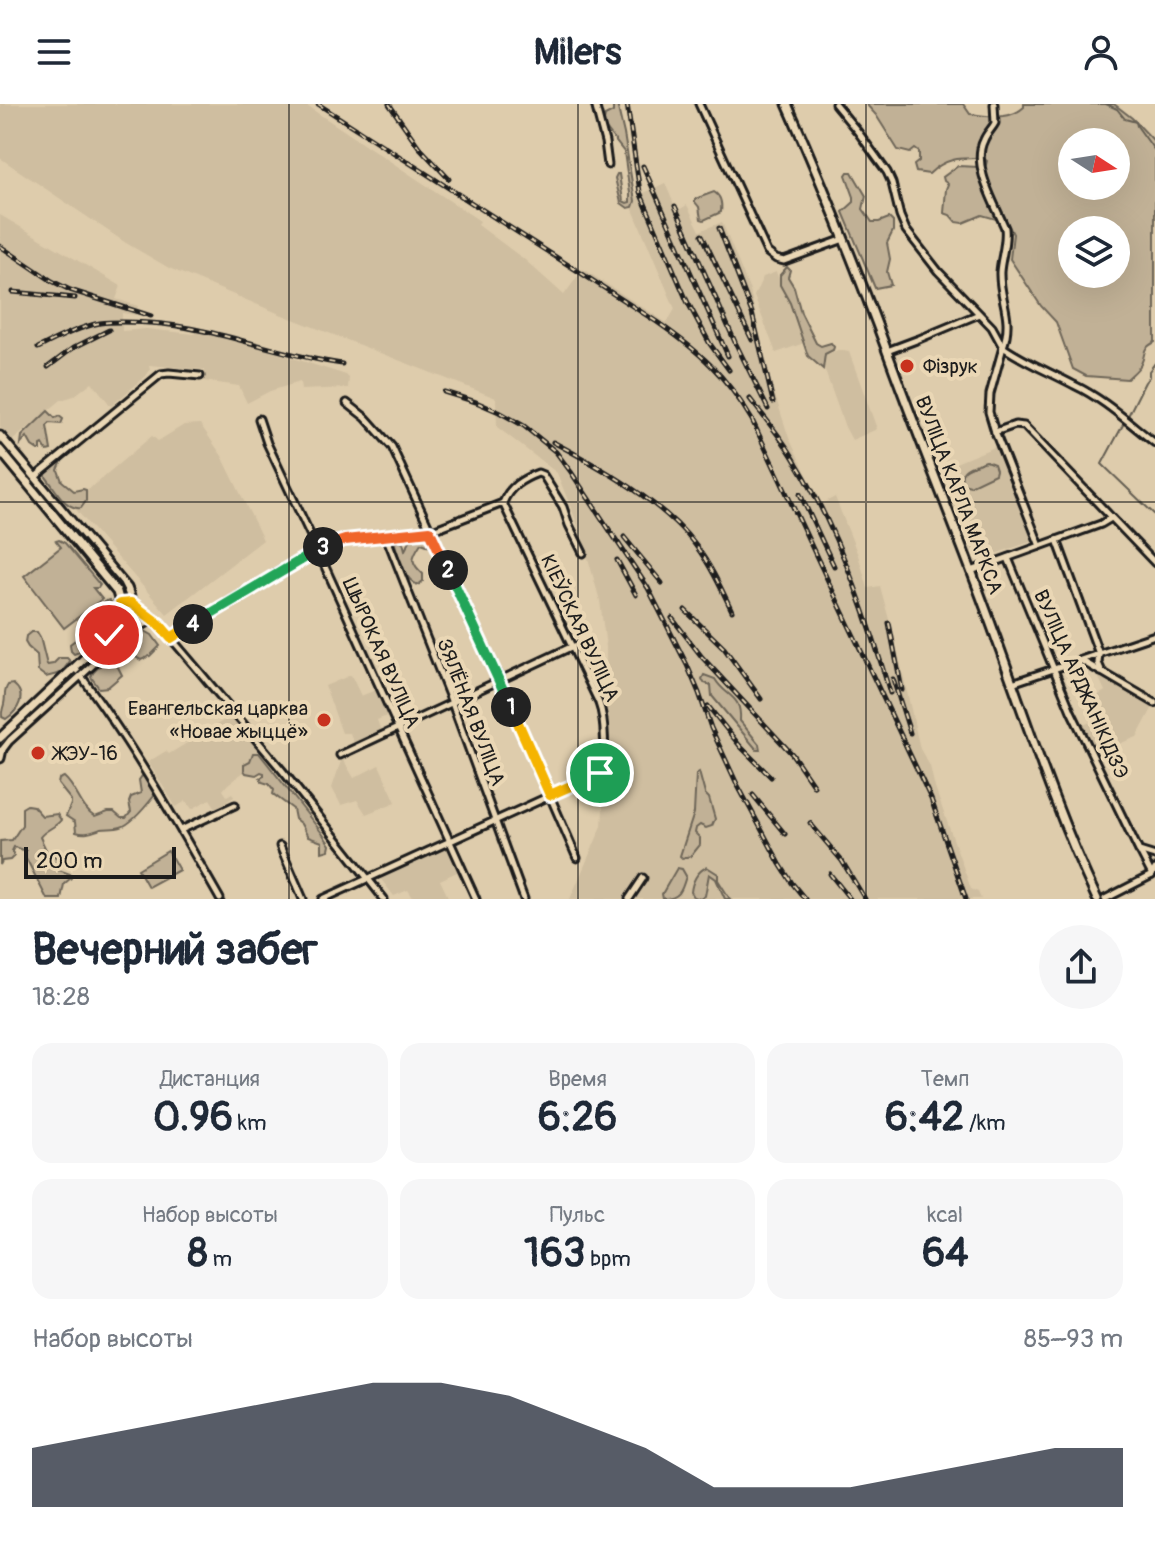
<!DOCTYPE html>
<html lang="ru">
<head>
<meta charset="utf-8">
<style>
  body { margin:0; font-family:Pangolin,sans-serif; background:#f6f6f7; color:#1f2937; height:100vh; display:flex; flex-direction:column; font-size:30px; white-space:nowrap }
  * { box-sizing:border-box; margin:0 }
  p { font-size:26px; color:#747a83 }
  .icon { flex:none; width:44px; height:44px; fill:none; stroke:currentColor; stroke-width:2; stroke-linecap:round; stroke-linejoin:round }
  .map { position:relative; height:795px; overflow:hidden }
  .drawer { display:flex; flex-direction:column; background:#fff; flex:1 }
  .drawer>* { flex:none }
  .needle { width:52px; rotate:102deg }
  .controls { position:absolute; left:1058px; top:24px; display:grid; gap:16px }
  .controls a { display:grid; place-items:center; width:72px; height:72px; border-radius:50%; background:#fff; box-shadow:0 8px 32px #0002; font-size:40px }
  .scale { position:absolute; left:24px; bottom:20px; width:152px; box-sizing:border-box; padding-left:8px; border:4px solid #1c1c1c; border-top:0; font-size:22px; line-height:28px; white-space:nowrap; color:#1c1c1c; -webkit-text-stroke:6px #ead7b5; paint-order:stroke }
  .pin { position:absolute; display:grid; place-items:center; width:68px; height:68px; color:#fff; margin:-34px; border:4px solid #fff; border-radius:50%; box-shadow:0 2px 8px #0007 }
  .km { position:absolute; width:40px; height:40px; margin:-20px; border-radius:50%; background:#222; color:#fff; font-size:22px; line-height:40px; text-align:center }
  .round { display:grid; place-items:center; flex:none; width:84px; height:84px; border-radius:42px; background:#f6f6f7 }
  .summary { display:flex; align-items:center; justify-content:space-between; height:136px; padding:0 32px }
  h1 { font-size:44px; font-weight:700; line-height:60px }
  .stats { display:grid; grid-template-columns:repeat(3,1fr); gap:12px; height:136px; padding:8px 32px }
  .stats div { display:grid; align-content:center; border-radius:20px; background:#f6f6f7; text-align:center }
  .stats b { font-size:40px; font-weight:700 }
  .stats small { font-size:22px; font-weight:400 }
  .stats p { font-size:22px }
  .chart { height:224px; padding:16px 32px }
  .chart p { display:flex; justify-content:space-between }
  .chart svg { width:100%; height:144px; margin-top:8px; fill:#111827; opacity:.7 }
  header { display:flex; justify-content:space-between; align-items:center; height:104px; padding:0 32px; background:#fff; font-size:36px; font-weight:700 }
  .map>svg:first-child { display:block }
  .built { fill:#cfbea0 }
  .green { fill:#c1b196; stroke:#6e6659; stroke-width:2; fill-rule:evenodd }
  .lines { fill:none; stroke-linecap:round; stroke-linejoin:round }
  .stream { stroke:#655f52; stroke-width:2 }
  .minor-casing { stroke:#1c1c1c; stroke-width:11 }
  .secondary-casing { stroke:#1c1c1c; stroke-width:13 }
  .minor { stroke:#ead7b5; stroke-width:5 }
  .secondary { stroke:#ead7b5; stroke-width:7 }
  .tram { stroke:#1c1c1c; stroke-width:2 }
  .rail-casing { stroke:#1c1c1c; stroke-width:5 }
  .rail { stroke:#ead7b5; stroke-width:2; stroke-dasharray:6; stroke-linecap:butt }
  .split-1-casing { stroke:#fff; stroke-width:16 }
  .split-2-casing { stroke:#fff; stroke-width:16 }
  .split-3-casing { stroke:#fff; stroke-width:16 }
  .split-4-casing { stroke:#fff; stroke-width:16 }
  .split-5-casing { stroke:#fff; stroke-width:16 }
  .split-1 { stroke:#f5b400; stroke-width:10 }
  .split-2 { stroke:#22a559; stroke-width:10 }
  .split-3 { stroke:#f0652b; stroke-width:10 }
  .split-4 { stroke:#22a559; stroke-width:10 }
  .split-5 { stroke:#f5b400; stroke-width:10 }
  .grid { fill:none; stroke:#1c1c1c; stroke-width:2; stroke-opacity:0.55 }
  .poi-dot { fill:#c8321e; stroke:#ead7b5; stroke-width:3 }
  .labels { text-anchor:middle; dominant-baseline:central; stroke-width:8; stroke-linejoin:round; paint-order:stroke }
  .poi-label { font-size:20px; fill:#1c1c1c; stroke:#ead7b5; text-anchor:start }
  .street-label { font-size:20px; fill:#1c1c1c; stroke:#ead7b5 }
</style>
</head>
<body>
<header><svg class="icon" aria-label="menu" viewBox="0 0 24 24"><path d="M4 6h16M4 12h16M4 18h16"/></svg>Milers<svg class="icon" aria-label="person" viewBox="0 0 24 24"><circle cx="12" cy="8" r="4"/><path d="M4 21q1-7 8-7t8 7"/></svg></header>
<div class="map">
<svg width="1155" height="795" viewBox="0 0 1155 795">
  <rect width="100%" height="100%" fill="#deccac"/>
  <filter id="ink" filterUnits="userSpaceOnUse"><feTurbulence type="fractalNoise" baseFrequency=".0125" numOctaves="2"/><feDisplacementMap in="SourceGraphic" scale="16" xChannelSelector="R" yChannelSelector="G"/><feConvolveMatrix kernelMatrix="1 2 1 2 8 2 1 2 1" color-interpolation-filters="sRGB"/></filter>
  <g filter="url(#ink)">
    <!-- built -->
    <g class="built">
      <polygon points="0,0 304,0 480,117 478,121 525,156 564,191 583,165 667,219 675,205 629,96 665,79 677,107 687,101 700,127 722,118 750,187 772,282 789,334 821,400 835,393 858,451 868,484 880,482 900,557 920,645 930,662 935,684 971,785 978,788 981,795 570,795 602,722 607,642 606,543 600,497 581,429 557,369 497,323 496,294 280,210 169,164 126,139 0,54"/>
      <polygon points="0,111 121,182 116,195 138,202 136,211 122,209 122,227 146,225 194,230 197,227 230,234 346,271 349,274 348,284 301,286 300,278 270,287 247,299 239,282 204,277 205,266 149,261 150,266 146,272 111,302 92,278 74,292 61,296 12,337 0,323"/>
      <polygon points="776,168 807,238 776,249 754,192 763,173"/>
      <polygon points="838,246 849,248 877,325 852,336 845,323 820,253"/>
      <polygon points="200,320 222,352 263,436 167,510 71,400 152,332 158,337 184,321"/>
      <polygon points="997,342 1036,436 977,456 941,365"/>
      <polygon points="1101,570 1154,601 1137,633 1108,644 1104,641 1096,645 1083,621 1096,616 1088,598 1105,587 1098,572"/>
      <polygon points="351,571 361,592 378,585 389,611 377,616 381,627 354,639 350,629 342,629 325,582"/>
      <polygon points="231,612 234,614 265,652 228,680 223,686 227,692 232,689 234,693 216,704 210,695 192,705 186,697 176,703 148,658 166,647 169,650"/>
      <polygon points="342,654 354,674 379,661 396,698 366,710 357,696 341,701 332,684"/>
      <polygon points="448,744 459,767 440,776 449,795 431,795 429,792 423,795 414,795 408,786 394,792 380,774"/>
    </g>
    <!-- green -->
    <g class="green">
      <polygon points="613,0 617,0 624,30 635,97 633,103 628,104 621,99 615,74 617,70 619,70 623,97 627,99 630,98 630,89 624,48 603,21 605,12 613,8"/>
      <path d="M866,0H963L970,10C989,12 1009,17 1024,3V0H1114L1132,14L1155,38V238C1140,246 1147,248 1141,260C1139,265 1131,271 1127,275L1086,272L1073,265L1056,218L1041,202L1010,155L1013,130L1007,118L982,111L963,119L956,118L950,111L944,109L946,85L948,80L944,77L943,73L958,62L979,63L986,61L987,57L983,54C960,54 946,53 929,70L916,68L914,61L919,57V48L915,45L910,49L898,46L876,11ZM1072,38H1116V82H1072ZM1072,126H1116V170H1072Z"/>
      <polygon points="848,68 852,68 866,92 863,105 872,118 879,118 889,114 893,118 893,127 887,139 890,155 887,168 891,181 875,184 843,108 854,98 854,93 846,71"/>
      <path d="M714,88C721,92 722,101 721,108L704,116L701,115L699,103L695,98V95Z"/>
      <polygon points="787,163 790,166 788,173 794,183 801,209 816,239 821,242 831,239 834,243 833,246 825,250 823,265 808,252 790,199 780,181 780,171"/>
      <polygon points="48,307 55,314 59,312 63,315 61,320 50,319 47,322 51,346 47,347 43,340 41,341 41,346 38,346 32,342 27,333 21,340 22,332"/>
      <path d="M61,354L63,355L58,366L62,377L74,387L83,385L86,386V397L81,404C65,406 56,385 46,373C45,365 55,359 61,354Z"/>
      <path d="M986,357L994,360L996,366L995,370L970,382L963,380C956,364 974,362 986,357Z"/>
      <path d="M417,432L427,433L430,438V442L421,439C411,454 410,458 423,470V477L418,481C404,476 399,454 395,440L396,437L403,438L405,446L412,433Z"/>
      <polygon points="59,436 65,439 100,481 98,484 93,484 102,495 64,524 24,472 61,443 56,437"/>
      <path d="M109,496L113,500C113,520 93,545 74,550L71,547L70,540L96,520L101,524L104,521V498Z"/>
      <polygon points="145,527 152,531 160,542 150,552 141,556 137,554 129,543 130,539"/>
      <polygon points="31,528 37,528 40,533 47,561 53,560 59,554 67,554 70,557 61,569 46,573 38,567 37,551 28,543 25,538 26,532"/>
      <path d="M111,555L115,557L122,571L108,583L99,584L91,573C94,564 103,559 111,555Z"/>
      <path d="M704,571L715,575C725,593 742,590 740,617L759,640L760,646H757L712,592L711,581L704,579L702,575Z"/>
      <path d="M13,580C28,591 18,607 6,615L2,613C1,607 3,605 4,600C6,592 3,588 8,581Z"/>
      <polygon points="253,649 259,649 322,729 330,741 329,746 322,748 322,738 308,733 301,720 295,715 293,705 273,690 274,686 269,680 262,678 260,674 264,672 264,669 261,668 256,671 246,669 244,666 244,660 250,657"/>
      <polygon points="699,668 705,690 709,694 715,715 712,722 706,724 700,721 696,724 695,729 700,734 700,741 691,752 682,754 680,752 694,709 696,670"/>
      <path d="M142,672C150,674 153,684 154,692C147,701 131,720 121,723C115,725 108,724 101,725C92,728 86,731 76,728L75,718L66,712L71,700V696L58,680L59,675L64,673C77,684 81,705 95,713L108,708H114L121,714H126L131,708L129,698L131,693L141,689L139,676Z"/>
      <path d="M27,701L33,702L42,712L57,710L61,716C55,724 46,725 40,733L47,748L58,754L59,758L56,765L70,770L71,774L64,780L61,795H47L26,754V747L14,743L12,747L14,752L10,756L2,757L0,761V737L12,736L22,721V704Z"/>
      <polygon points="168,747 179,766 148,783 138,765"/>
      <path d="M707,763L718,770V776L730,795H725L716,775L709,770L705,792L700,795L694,793L691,788C692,778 697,767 707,763Z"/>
      <path d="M677,764L682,765L686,772C682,786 680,795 663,795L662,790Z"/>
    </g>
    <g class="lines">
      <!-- stream -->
      <g class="stream">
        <polyline points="1106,0 1117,5 1125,15 1136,18 1137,22 1155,47"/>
        <polyline points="1128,312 1145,278 1149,273 1149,267 1155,259"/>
        <polyline points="1124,319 1102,360 1155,411"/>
      </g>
      <defs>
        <g id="minor">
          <polyline points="595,0 605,38 608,61"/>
          <polyline points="699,0 767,148 776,155 784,157 844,135"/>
          <polyline points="835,0 858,28 887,68 892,79 900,112 906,126 938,167 992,223 1003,243 990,290 989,308 995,328 1040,442"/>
          <path d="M994,0L995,19C992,25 986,30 984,36C971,61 995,100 1005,124C1007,139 1001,153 1000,168C999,196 1014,212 1003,243C1026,259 1050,268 1074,281C1104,295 1129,319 1155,339"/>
          <polyline points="887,247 919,235 979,210"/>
          <polyline points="347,299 366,314 392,343 500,577 577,754"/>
          <polyline points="259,315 267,339 317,445 476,795"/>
          <polyline points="995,328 1015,321 1024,322 1155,459"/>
          <polyline points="28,379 161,270 169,269 200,272"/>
          <path d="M503,399C509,383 522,375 538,369L543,371L563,403L569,421L583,449"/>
          <polyline points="386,432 452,599 524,795"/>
          <polyline points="1057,436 1099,550 1098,559 1102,568 1155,599"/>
          <polyline points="1008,454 1071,607 1139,747 1155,752"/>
          <polyline points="971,467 1101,420 1111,414"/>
          <polyline points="120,500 131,499 159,520 199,567 286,671 384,795"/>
          <polyline points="171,534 317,445 335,438 345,436 430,427 503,399"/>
          <polyline points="1082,557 1101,568"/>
          <path d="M75,564C130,636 175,716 220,795"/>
          <polyline points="1012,579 1155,531"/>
          <polyline points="340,651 573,542"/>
          <polyline points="181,726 235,701"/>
          <polyline points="280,742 303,795"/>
          <polyline points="1140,748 1152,771"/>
          <path d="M323,795L600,669C607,653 605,615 599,599L503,399"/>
          <polyline points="629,795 643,774"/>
          <polyline points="1105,795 1152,771 1155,765"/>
        </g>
        <g id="secondary">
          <path d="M787,0C825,85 859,171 891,258C921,340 954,420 984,501C1021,600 1052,700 1097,795"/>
          <path d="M0,332L127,484C135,502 129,518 120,535L8,637L2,645L0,654"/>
          <path d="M0,346L117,488C123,505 120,518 109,531L0,634"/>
          <polyline points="125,531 152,515"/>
        </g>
      </defs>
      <!-- minor casing -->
      <use href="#minor" class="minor-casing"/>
      <!-- secondary casing -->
      <use href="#secondary" class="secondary-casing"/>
      <!-- minor -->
      <use href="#minor" class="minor"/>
      <!-- secondary -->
      <use href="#secondary" class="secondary"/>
      <!-- tram -->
      <path class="tram" d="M0,338L120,480C131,499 127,518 115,536L8,633L0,643"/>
      <defs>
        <g id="rail">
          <path d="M318,0L657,218C700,248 725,270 752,316L931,695L966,795"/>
          <polyline points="389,0 419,43 449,75"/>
          <polyline points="627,0 640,88 687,197 710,240 729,266"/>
          <polyline points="643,62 728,252"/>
          <polyline points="675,102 735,238 768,305"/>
          <polyline points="719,124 752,209 773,298"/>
          <polyline points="702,131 752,236"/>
          <polyline points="0,142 52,177 70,186 151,212"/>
          <polyline points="13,188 75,194"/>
          <path d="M38,244C57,234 79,223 100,219C117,217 133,218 150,219C216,223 276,251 342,260"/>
          <polyline points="48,263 73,244 109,226"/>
          <polyline points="444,288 476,298 499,308 524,322 556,348 571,368 648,484 687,561 699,589 711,624 737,680 780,760 792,779 805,795"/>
          <path d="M750,295C766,316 784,336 797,360C838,427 868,513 890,589"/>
          <path d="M553,338C600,363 665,399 696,442C711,462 721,484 732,507"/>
          <polyline points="800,390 834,462"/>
          <polyline points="624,433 662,479"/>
          <polyline points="617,456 636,491"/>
          <polyline points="685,506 724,544 761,595"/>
          <polyline points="672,514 702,553 792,650 814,682"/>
          <polyline points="889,519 902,586"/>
          <polyline points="893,575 910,629"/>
          <polyline points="708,602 740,642 771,673"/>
          <polyline points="753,691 785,730"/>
          <polyline points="810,719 842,757 865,795"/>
          <polyline points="830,770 850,795"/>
        </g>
      </defs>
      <!-- rail casing -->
      <use href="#rail" class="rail-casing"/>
      <!-- rail -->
      <use href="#rail" class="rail"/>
    </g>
  </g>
  <g class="lines" filter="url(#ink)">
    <defs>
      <polyline id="split-1" points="511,603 550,691 600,669"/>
      <polyline id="split-2" points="448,466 511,603"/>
      <polyline id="split-3" points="323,443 345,436 430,427 448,466"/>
      <polyline id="split-4" points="193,520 323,443"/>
      <polyline id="split-5" points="109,531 119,516 120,500 131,499 159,520 171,534 193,520"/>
    </defs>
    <!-- split-1 casing -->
    <use href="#split-1" class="split-1-casing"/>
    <!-- split-2 casing -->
    <use href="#split-2" class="split-2-casing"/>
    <!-- split-3 casing -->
    <use href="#split-3" class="split-3-casing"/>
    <!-- split-4 casing -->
    <use href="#split-4" class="split-4-casing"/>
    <!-- split-5 casing -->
    <use href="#split-5" class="split-5-casing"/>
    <!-- split-1 -->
    <use href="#split-1" class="split-1"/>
    <!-- split-2 -->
    <use href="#split-2" class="split-2"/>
    <!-- split-3 -->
    <use href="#split-3" class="split-3"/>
    <!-- split-4 -->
    <use href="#split-4" class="split-4"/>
    <!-- split-5 -->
    <use href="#split-5" class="split-5"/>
  </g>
  <!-- grid -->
  <path class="grid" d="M289,0V795M578,0V795M866,0V795M0,398H1155"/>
  <!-- markers -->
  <g class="poi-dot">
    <circle cx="907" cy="262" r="8"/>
    <circle cx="324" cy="616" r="8"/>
    <circle cx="38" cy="649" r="8"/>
  </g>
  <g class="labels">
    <!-- poi labels -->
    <g class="poi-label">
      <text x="923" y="262">Фізрук</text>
      <text x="308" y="604" text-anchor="end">Евангельская царква<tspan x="308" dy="23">«Новае жыццё»</tspan></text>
      <text x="54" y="649">ЖЭУ-16</text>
    </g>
    <!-- street labels -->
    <g class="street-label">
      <text transform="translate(959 391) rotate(69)">ВУЛІЦА КАРЛА МАРКСА</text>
      <text transform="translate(580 524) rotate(65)">КІЕЎСКАЯ ВУЛІЦА</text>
      <text transform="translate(381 549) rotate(66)">ШЫРОКАЯ ВУЛІЦА</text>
      <text transform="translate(1081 580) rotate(66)">ВУЛІЦА АРДЖАНІКІДЗЭ</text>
      <text transform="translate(471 608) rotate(69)">ЗЯЛЁНАЯ ВУЛІЦА</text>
    </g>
  </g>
</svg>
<div class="controls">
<a><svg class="needle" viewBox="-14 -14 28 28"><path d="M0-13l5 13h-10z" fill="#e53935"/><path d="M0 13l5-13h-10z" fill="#747a83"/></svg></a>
<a><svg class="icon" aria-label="layers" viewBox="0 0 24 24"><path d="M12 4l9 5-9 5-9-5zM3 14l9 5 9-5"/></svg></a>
</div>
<div class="scale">200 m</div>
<div class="pin" style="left:600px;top:669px;background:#1e9e55"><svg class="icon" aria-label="arrive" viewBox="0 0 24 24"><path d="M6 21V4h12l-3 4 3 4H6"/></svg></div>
<div class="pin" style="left:109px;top:531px;background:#d93025"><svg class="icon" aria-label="check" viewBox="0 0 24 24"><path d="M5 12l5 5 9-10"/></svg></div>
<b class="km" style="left:511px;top:603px">1</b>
<b class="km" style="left:448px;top:466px">2</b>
<b class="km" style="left:323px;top:443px">3</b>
<b class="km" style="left:193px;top:520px">4</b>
</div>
<section class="drawer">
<div class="summary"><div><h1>Вечерний забег</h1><p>18:28</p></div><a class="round"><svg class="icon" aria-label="share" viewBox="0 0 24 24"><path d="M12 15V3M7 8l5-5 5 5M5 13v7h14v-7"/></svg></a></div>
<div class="stats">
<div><p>Дистанция</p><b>0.96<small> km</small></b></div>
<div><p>Время</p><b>6:26</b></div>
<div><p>Темп</p><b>6:42<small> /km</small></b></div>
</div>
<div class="stats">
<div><p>Набор высоты</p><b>8<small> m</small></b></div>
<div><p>Пульс</p><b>163<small> bpm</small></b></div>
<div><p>kcal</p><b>64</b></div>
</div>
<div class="chart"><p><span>Набор высоты</span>85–93 m</p>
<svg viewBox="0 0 160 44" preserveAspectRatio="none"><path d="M0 44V26L10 22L20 18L30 14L40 10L50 6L60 6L70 10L80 18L90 26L100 38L110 38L120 38L130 34L140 30L150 26L160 26V44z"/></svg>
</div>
</section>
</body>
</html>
